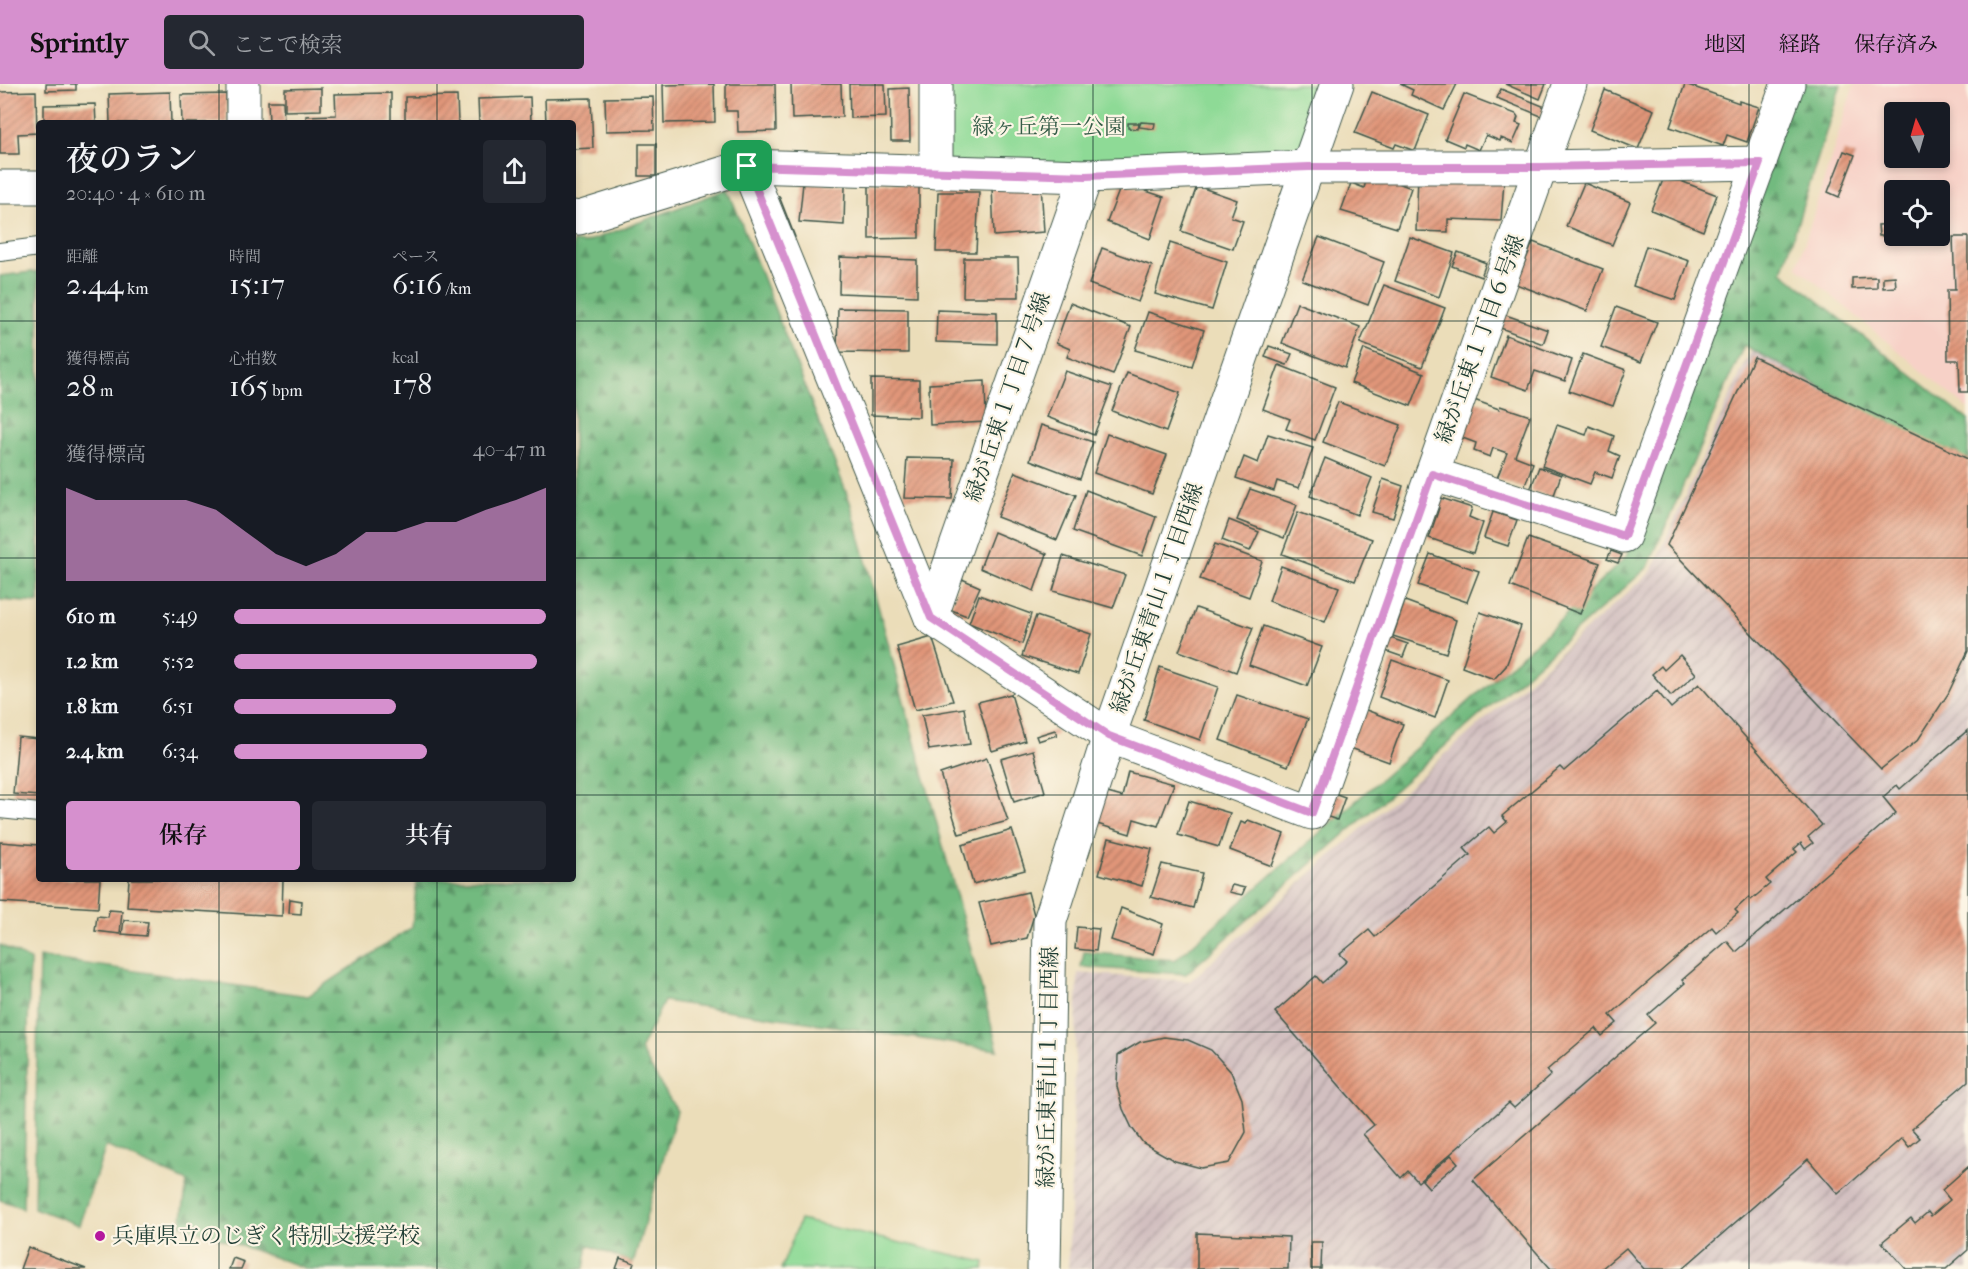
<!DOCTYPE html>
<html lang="ja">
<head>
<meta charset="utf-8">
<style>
  body { margin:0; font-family:"IM FELL French Canon","Noto Serif JP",serif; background:#242831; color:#f1f3f6; height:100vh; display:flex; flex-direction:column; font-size:22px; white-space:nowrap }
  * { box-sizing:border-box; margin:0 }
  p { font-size:20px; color:#9ea1a6 }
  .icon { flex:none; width:33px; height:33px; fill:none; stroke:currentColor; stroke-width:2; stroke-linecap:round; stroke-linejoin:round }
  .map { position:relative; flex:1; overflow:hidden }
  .side { position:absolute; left:36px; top:36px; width:540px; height:762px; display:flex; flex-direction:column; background:#171b24; border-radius:6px; box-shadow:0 3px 9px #0003 }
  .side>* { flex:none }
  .needle { width:39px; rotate:355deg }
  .fabs { position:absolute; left:1884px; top:18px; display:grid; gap:12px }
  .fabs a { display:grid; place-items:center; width:66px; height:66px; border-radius:6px; background:#171b24; box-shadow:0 3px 9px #0003; font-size:30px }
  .pin { position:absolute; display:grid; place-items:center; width:51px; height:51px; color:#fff; margin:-26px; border-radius:12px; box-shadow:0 3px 9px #0006 }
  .round { display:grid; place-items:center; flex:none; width:63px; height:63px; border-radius:6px; background:#242831 }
  .summary { display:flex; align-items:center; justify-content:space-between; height:102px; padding:0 30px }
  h1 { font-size:33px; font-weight:600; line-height:45px }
  .stats { display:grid; grid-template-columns:repeat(3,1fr); gap:9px; height:102px; padding:6px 30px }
  .stats div { display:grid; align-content:center }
  .stats b { font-size:30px; font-weight:600 }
  .stats small { font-size:16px; font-weight:400 }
  .stats p { font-size:16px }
  .chart { height:168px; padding:12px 30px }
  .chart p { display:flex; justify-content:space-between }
  .chart svg { width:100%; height:108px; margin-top:6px; fill:#d690ce; opacity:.7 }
  .action { display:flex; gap:12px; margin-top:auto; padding:12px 30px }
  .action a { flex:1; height:69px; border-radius:6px; background:#d690ce; color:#111; font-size:24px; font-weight:600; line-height:69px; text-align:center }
  .action a+a { background:#242831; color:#f1f3f6 }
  ul { padding:0 30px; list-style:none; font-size:20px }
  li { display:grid; grid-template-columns:96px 72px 1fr; align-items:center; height:45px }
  li i { height:15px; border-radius:8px; background:#d690ce }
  header { display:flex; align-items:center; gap:36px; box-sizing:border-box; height:84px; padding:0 30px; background:#d690ce; color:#111 }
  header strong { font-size:28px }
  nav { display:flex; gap:33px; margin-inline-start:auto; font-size:21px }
  .search { width:420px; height:54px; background:#242831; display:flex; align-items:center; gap:15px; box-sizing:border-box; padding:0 21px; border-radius:6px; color:#9ea1a6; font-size:22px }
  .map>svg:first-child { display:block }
  .built { fill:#f7d1c7; fill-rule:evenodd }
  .industrial { fill:url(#industrial-furrows) }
  .forest { fill:url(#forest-firs); stroke:#487c5a; stroke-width:1.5 }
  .park { fill:#8eda96; stroke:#568c65; stroke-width:1.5 }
  .building { fill:url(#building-hatch) }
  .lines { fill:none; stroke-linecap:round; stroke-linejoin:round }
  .lane-casing { stroke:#3e5548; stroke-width:20 }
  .street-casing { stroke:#3e5548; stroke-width:35 }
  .secondary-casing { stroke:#3e5548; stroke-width:35 }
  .lane { stroke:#fff; stroke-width:18 }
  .street { stroke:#fff; stroke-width:33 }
  .secondary { stroke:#fff; stroke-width:33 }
  .route-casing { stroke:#fff; stroke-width:12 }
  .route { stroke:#d690ce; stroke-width:8 }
  .grid { fill:none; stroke:#1f3d34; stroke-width:1.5; stroke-opacity:0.55 }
  .poi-dot { fill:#b5179e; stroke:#fcf5e5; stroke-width:2 }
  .labels { text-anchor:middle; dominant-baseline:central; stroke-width:4.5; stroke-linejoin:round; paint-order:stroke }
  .park-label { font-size:22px; fill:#355c48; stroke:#fcf5e5 }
  .street-label { font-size:22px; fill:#1f3d34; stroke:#fcf5e5 }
  .poi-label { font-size:22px; fill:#1f3d34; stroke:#fcf5e5; text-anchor:start }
</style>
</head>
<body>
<header>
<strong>Sprintly</strong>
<div class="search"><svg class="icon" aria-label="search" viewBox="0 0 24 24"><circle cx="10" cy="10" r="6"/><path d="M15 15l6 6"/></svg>ここで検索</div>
<nav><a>地図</a><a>経路</a><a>保存済み</a></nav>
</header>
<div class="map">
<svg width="1968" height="1185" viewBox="0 0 1968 1185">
  <defs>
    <pattern id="industrial-furrows" width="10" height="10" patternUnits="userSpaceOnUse" patternTransform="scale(1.5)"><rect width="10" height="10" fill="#d2bfc0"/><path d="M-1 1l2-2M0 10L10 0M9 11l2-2" fill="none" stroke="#aa9c9d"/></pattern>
    <pattern id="forest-firs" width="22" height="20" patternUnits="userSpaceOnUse" patternTransform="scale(1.5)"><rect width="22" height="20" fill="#72ba7f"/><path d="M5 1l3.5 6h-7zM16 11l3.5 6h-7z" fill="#5d9869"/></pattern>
    <pattern id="building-hatch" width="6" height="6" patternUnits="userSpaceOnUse" patternTransform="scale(1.5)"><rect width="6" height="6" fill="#e19679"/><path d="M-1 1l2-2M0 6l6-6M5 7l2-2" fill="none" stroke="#b67c64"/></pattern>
  </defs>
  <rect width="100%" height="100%" fill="#fcf5e5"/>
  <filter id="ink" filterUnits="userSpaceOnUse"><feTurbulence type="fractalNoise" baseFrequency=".0167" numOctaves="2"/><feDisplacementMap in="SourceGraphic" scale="12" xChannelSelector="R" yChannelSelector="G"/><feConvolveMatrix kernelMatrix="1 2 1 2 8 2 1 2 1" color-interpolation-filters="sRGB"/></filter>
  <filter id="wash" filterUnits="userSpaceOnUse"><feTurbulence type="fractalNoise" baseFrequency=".008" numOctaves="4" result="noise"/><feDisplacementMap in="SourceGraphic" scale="24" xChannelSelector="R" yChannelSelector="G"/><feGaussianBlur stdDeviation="1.35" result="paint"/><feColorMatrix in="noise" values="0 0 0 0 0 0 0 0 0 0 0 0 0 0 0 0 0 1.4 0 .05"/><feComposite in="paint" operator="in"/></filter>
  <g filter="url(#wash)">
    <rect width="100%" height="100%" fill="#ebddb9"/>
    <!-- built -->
    <path class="built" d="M1854,0H1968V325L1797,183ZM1894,28H1940V74H1894ZM1894,106H1940V152H1894Z"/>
    <!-- industrial -->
    <polygon class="industrial" points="1765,235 1968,365 1968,1185 1068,1185 1078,889 1190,897 1651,488"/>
    <!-- forest -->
    <g class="forest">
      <polygon points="1792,0 1841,0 1782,188 1968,336 1968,383 1744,261 1648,483 1186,890 1081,883 1084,868 1175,876 1548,548 1627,472"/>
      <polygon points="728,105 850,418 998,966 664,917 640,966 677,1027 633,1179 588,1161 584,1185 308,1185 181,1141 187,1098 106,1062 79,1141 34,1124 39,873 308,912 412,843 417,795 573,795 573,158 584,159"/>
      <polygon points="39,187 39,519 0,516 0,192"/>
      <polygon points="0,861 30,876 23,1124 0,1116"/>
    </g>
    <!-- park -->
    <g class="park">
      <polygon points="936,0 1337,0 1309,83 936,88"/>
      <polygon points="800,1136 985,1178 984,1185 781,1185"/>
    </g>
    <g id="blocks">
      <!-- building -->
      <g class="building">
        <polygon points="46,0 76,0 76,6 46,7"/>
        <polygon points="714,0 715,38 664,39 663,1"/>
        <polygon points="726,0 775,0 776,47 738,48 737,27 726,27"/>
        <polygon points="791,0 841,0 842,33 792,35"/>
        <polygon points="849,0 885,0 886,33 850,34"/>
        <polygon points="1400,0 1457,0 1444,26 1411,11 1413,6"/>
        <polygon points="1505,0 1546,0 1540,15"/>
        <polygon points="1685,0 1739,19 1739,17 1759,23 1747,58 1727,51 1723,62 1670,43"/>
        <polygon points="321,4 321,26 285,27 285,5"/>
        <polygon points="909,4 910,57 891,57 890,5"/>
        <polygon points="1501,5 1545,23 1541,32 1497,14"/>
        <polygon points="1605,6 1654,26 1638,65 1590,46"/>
        <polygon points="36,7 37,49 18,50 19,70 0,70 0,8"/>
        <polygon points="170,8 171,39 110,39 109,10"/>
        <polygon points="1372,8 1429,31 1415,67 1396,60 1394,64 1355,49"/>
        <polygon points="391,9 391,39 306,39 306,32 336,31 335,10"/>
        <polygon points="226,10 227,39 182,39 181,11"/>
        <polygon points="1464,10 1516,30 1518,33 1516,39 1521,41 1513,59 1501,54 1500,57 1486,51 1479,66 1465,60 1464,63 1445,55"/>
        <polygon points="457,12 458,39 405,39 405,13"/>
        <polygon points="530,13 531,39 479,39 478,15"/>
        <polygon points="653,13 654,46 606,47 605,14"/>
        <polygon points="591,14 593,64 573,65 573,39 546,39 545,15"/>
        <polygon points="268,17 283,17 284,39 269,39"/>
        <polygon points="95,20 96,39 44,39 44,21"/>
        <polygon points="1141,38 1155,39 1154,45 1139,43"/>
        <polygon points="1128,39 1139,39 1138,45 1128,44"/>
        <rect x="639" y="60" width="17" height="32"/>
        <polygon points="1844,67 1855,71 1839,113 1828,108"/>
        <polygon points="1369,88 1411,104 1397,144 1341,127 1351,99 1364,104"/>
        <polygon points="1418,91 1504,97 1501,137 1448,135 1448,148 1416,147"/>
        <polygon points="1665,91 1717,111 1703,147 1651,126"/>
        <polygon points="803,99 845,102 844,141 799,138"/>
        <polygon points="1122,99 1164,113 1150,155 1107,138"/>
        <polygon points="1584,99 1630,118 1612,161 1566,142"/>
        <polygon points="869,100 919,100 919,154 869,155"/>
        <polygon points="1041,100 1044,148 994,152 992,103"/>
        <polygon points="1197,102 1237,116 1231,133 1243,137 1233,165 1181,147"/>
        <polygon points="938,108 979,108 976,168 936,168"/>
        <polygon points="779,112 795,153 786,156 770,115"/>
        <polygon points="1894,140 1894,151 1879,152 1878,141"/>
        <polygon points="1319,153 1384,178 1368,221 1302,196"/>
        <polygon points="1410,153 1454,169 1439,213 1395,197"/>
        <polygon points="1953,153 1968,153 1968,308 1960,308 1959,276 1948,276 1947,206 1955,206"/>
        <polygon points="1533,158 1603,185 1587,227 1516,200"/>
        <polygon points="1170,159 1227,178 1212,226 1155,210"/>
        <polygon points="1646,162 1689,177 1675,216 1633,202"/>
        <polygon points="1102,164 1152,182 1138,218 1089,200"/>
        <polygon points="1458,168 1486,179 1481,193 1452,182"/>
        <polygon points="840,173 917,176 917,212 839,209"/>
        <polygon points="964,174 1018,174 1019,213 963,213"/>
        <polygon points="1895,192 1896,203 1883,204 1883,193"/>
        <polygon points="1877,193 1877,204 1852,205 1852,194"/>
        <polygon points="1384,201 1445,224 1422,283 1360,259"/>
        <polygon points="1070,219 1131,243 1113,291 1067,273 1070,265 1056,259"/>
        <polygon points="1297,219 1360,243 1345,284 1282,259"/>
        <polygon points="1616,223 1657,238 1641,278 1601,263"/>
        <polygon points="838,224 908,225 908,269 837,268"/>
        <polygon points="937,226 997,228 997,260 936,258"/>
        <polygon points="1148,228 1204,246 1192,282 1135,266"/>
        <polygon points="1503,230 1548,246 1543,260 1498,243"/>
        <polygon points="1506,251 1572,276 1565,297 1535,287 1528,306 1491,293"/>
        <polygon points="1269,262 1292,270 1287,281 1265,273"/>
        <polygon points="1364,265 1424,289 1411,322 1351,299"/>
        <polygon points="1583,270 1626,286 1613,322 1569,307"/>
        <polygon points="1754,273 1968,375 1968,567 1948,610 1918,656 1881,685 1667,461"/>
        <polygon points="1279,281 1335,303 1315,356 1286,345 1290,335 1263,325"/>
        <polygon points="1065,287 1112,303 1094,351 1047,333"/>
        <polygon points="1127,289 1180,309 1166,348 1112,327"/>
        <polygon points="871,295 919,296 919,333 871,331"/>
        <polygon points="985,297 986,338 930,341 929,300"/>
        <polygon points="1474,316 1499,325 1500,322 1530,332 1515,372 1533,379 1524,404 1497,394 1507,369 1493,364 1490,373 1474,367 1476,359 1460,353"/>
        <polygon points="1338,318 1401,341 1385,382 1323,358"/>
        <polygon points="1041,341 1093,358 1080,395 1030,376"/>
        <polygon points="1557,341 1586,351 1589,342 1614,352 1609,367 1620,372 1612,394 1595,388 1590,400 1542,382"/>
        <polygon points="1107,350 1167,371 1152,410 1094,389"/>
        <polygon points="1268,350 1313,364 1299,404 1277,397 1274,407 1236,394 1244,373 1258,379"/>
        <polygon points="907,374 954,375 952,415 904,414"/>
        <polygon points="1325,374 1372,394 1357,431 1310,412"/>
        <polygon points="1539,383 1561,391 1553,414 1530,406"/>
        <polygon points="1015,388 1076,411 1057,456 997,433"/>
        <polygon points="1383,395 1403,402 1393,434 1372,428"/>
        <polygon points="1250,405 1297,421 1284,454 1237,436"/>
        <polygon points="1086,406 1156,433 1142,472 1073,447"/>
        <polygon points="1438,413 1472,424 1469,433 1483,439 1473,469 1429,454 1439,424 1435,423"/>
        <polygon points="1298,428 1372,455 1355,497 1282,470"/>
        <polygon points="1493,428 1517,436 1508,462 1484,454"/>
        <polygon points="1229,436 1259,448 1250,467 1222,456"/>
        <polygon points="994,448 1047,470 1034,507 980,484"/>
        <polygon points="1528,454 1600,479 1580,530 1510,502"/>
        <polygon points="1215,460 1262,477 1249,513 1200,495"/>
        <polygon points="1611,467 1622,471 1618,479 1607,475"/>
        <polygon points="1430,470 1479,487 1467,518 1418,501"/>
        <polygon points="1063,472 1125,491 1113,524 1053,507"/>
        <polygon points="1281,482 1339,503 1325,538 1269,517"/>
        <polygon points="962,495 980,503 967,532 949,525"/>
        <polygon points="979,511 1031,530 1022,560 969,539"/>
        <polygon points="1405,517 1456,536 1446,569 1393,552"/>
        <polygon points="1196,524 1253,544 1236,588 1179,567"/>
        <polygon points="1480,528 1521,542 1506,582 1494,595 1462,583"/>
        <polygon points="1036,532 1091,550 1078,590 1022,572"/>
        <polygon points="1263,542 1322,563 1307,602 1249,581"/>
        <polygon points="1384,552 1408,560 1403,573 1380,565"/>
        <polygon points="932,553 953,617 915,626 897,563"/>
        <polygon points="1680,571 1696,590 1671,612 1652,590 1661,582 1664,586"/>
        <polygon points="1392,576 1448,596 1435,634 1379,613"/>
        <polygon points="1160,583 1218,603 1200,656 1144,636"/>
        <polygon points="1699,600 1822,741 1808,753 1813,759 1805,765 1801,759 1794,765 1797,768 1766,795 1770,800 1751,816 1749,813 1735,826 1738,829 1716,848 1712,843 1610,931 1617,939 1602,952 1596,944 1547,986 1551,991 1514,1024 1509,1019 1418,1098 1408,1087 1401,1094 1363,1050 1374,1041 1275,928 1316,892 1322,899 1347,877 1340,870 1369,846 1375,853 1470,771 1464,764 1489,743 1494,749 1507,738 1502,732 1560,683 1564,687 1657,607 1671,624"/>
        <polygon points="1011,610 1025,657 992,667 978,618"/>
        <polygon points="1237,611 1308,635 1288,682 1220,656"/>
        <polygon points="964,624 970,660 929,666 922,631"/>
        <polygon points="1361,624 1403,640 1389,678 1345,662"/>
        <polygon points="1055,646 1057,651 1038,657 1036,652"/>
        <polygon points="1968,646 1968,997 1912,1045 1920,1054 1909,1063 1902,1054 1838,1110 1808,1075 1682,1185 1644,1185 1626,1164 1601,1185 1551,1185 1473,1096 1655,939 1648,931 1685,899 1682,896 1727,857 1736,868 1896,729 1883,713 1897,701 1900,705"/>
        <polygon points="18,653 39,655 39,712 13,710"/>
        <polygon points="1033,666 1045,708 1014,718 1001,675"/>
        <polygon points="987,674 1008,737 959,750 940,690"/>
        <polygon points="1128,688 1174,700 1158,742 1134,735 1130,750 1094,739 1104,708 1122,713"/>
        <polygon points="1328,707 1345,713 1337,736 1320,730"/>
        <polygon points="1189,717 1230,729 1219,763 1178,751"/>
        <polygon points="1248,736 1284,750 1272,782 1230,766 1241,738 1246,740"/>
        <polygon points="1012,746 1025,786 973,800 962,761"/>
        <polygon points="1109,754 1152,765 1142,802 1099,790"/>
        <polygon points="0,758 39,761 39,795 100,795 98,824 0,818"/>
        <polygon points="1162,780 1202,789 1193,824 1151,813"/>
        <polygon points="129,795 283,795 282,832 127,823"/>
        <polygon points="1232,801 1245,804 1242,811 1229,808"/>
        <polygon points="1028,808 1034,831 1027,854 991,862 979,819"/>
        <polygon points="290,815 302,817 301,830 289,829"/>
        <polygon points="1121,824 1163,840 1154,870 1111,856"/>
        <polygon points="109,826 122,827 120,850 95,847 97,832 108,833"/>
        <polygon points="124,836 148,838 146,852 122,850"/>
        <polygon points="1077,843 1099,845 1096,867 1075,865"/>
        <polygon points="1164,953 1188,956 1211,966 1231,988 1242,1015 1246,1048 1229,1079 1201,1084 1175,1077 1143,1059 1132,1044 1123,1025 1117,1003 1118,971 1140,958"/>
        <polygon points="1451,1071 1458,1079 1429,1104 1422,1096"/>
        <polygon points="1968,1083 1968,1166 1946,1185 1906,1185 1882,1158 1911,1134 1915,1139 1928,1128 1931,1132 1950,1116 1942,1106"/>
        <polygon points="1197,1149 1289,1153 1288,1185 1197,1185"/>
        <polygon points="1311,1158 1322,1158 1321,1185 1311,1185"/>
        <polygon points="28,1163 86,1185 20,1185"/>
        <polygon points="233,1174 244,1178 241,1185 229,1185"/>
        <polygon points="620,1174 634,1179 632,1185 616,1185"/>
      </g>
    </g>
  </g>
  <g filter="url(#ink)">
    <use href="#blocks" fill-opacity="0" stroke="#3e5548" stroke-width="1.5"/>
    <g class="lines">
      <defs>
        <g id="lane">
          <polyline points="0,168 39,163"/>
          <polyline points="0,725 39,729"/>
        </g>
        <g id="street">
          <polyline points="243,0 243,39"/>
          <polyline points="936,0 936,88"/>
          <polyline points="747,82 931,534 1109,652 1312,729 1570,0"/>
          <polyline points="0,103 39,103"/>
          <polyline points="573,133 579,134 747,82 1086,92 1309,83 1541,83 1760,79"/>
          <polyline points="1432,390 1624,452 1788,0"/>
          <polyline points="931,534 1086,92"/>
        </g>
        <polyline id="secondary" points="1044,1185 1050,837 1109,652 1337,0"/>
      </defs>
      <!-- lane casing -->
      <use href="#lane" class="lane-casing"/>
      <!-- street casing -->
      <use href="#street" class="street-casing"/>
      <!-- secondary casing -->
      <use href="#secondary" class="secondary-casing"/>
      <!-- lane -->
      <use href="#lane" class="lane"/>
      <!-- street -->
      <use href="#street" class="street"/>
      <!-- secondary -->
      <use href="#secondary" class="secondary"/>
    </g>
  </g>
  <g class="lines" filter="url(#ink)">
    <defs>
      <polygon id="route" points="1760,79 1624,452 1432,390 1312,729 1109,652 931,534 747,82 1086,92 1309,83 1541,83"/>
    </defs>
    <!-- route casing -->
    <use href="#route" class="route-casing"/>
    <!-- route -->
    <use href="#route" class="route"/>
  </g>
  <!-- grid -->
  <path class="grid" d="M219,0V39M437,0V39M656,0V1185M875,0V1185M1093,0V1185M1312,0V1185M1531,0V1185M1749,0V1185M0,237H39M573,237H1968M0,474H39M573,474H1968M0,711H39M573,711H1968M219,795V1185M437,795V1185M0,948H1968"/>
  <!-- markers -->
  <circle class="poi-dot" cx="100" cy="1152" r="6"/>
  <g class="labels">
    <!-- park labels -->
    <g class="park-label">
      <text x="1049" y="43">緑ヶ丘第一公園</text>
    </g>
    <!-- street labels -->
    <g class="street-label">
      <text transform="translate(1480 255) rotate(-70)">緑が丘東１丁目６号線</text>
      <text transform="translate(1008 313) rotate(-71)">緑が丘東１丁目７号線</text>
      <text transform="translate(1157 514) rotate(-71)">緑が丘東青山１丁目西線</text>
      <text transform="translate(1048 983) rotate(-89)">緑が丘東青山１丁目西線</text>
    </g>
    <!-- poi labels -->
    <g class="poi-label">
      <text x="112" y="1152">兵庫県立のじぎく特別支援学校</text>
    </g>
  </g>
</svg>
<div class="fabs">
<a><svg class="needle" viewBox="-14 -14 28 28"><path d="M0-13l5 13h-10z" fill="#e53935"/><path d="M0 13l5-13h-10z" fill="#9ea1a6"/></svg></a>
<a><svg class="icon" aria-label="locate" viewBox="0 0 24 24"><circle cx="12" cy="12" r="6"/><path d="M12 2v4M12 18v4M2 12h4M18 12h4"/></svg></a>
</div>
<div class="pin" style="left:747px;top:82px;background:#1e9e55"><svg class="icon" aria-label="arrive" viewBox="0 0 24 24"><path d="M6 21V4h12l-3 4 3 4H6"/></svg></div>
<section class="side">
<div class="summary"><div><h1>夜のラン</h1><p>20:40 · 4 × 610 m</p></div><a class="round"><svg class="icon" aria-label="share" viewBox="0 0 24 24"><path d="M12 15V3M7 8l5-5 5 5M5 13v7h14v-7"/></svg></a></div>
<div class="stats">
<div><p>距離</p><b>2.44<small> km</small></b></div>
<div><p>時間</p><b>15:17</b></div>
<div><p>ペース</p><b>6:16<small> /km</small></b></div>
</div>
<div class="stats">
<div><p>獲得標高</p><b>28<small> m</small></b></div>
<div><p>心拍数</p><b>165<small> bpm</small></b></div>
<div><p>kcal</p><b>178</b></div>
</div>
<div class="chart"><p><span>獲得標高</span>40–47 m</p>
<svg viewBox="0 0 160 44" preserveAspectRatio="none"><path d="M0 44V6L10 11L20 11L30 11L40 11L50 15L60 24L70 33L80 38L90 33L100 24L110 24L120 20L130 20L140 15L150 11L160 6V44z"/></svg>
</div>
<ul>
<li><b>610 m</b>5:49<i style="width:100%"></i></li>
<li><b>1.2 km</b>5:52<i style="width:97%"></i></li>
<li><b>1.8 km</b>6:51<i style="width:52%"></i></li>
<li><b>2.4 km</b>6:34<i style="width:62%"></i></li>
</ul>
<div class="action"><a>保存</a><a>共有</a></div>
</section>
</div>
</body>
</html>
